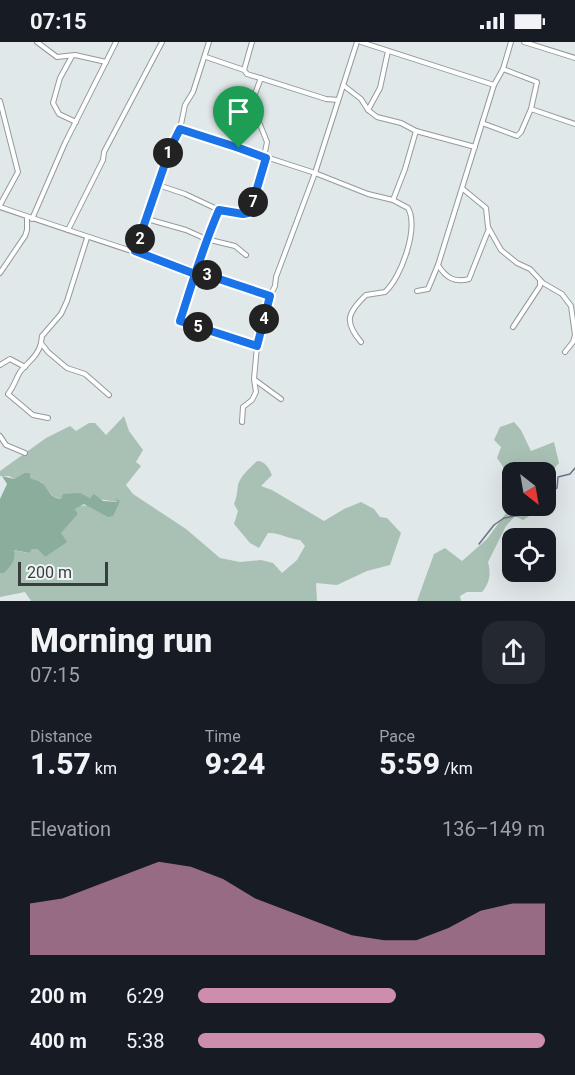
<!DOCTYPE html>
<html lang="en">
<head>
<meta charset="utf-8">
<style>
  body { margin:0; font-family:Roboto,sans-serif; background:#242831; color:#f1f3f6; height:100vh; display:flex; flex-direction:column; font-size:22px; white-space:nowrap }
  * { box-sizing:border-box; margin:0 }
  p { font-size:20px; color:#9ea1a6 }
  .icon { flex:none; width:33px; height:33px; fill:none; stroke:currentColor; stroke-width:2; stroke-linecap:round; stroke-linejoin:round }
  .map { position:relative; height:559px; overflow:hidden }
  .sheet { display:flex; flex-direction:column; background:#171b24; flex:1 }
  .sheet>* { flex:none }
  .needle { width:39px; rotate:149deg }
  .fabs { position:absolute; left:502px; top:420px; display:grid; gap:12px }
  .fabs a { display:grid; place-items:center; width:54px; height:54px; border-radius:12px; background:#171b24; box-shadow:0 6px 24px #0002; font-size:30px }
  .scale { position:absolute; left:18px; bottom:15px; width:90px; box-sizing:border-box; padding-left:6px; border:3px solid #3a3d3d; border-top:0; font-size:16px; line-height:21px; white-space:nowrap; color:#3a3d3d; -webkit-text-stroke:4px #eff5f7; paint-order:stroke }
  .pin { position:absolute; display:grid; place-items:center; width:51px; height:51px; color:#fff; margin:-62px -26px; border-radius:50% 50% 50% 0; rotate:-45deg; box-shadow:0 0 6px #0007 }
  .pin .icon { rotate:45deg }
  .km { position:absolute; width:30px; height:30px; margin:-15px; border-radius:50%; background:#222; color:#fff; font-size:16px; line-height:30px; text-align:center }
  .round { display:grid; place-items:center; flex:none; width:63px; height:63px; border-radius:18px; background:#242831 }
  .overview { display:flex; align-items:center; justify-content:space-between; height:102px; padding:0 30px }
  h1 { font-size:33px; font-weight:800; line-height:45px }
  .metrics { display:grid; grid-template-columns:repeat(3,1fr); gap:9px; height:102px; padding:6px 30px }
  .metrics div { display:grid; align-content:center }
  .metrics b { font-size:30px; font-weight:800 }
  .metrics small { font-size:16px; font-weight:400 }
  .metrics p { font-size:16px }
  .chart { height:168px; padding:12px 30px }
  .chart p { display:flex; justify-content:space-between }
  .chart svg { width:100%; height:108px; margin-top:6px; fill:#ce8dab; opacity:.7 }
  ul { padding:0 30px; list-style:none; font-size:20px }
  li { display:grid; grid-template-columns:96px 72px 1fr; align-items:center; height:45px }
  li i { height:15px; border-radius:8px; background:#ce8dab }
  .status { display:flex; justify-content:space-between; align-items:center; height:42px; padding:0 30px; background:#171b24; direction:ltr }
  .status svg { height:16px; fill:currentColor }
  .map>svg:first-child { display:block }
  .green { fill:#a9c1b4 }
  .forest { fill:#8bad9c }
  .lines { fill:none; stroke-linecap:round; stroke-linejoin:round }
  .stream { stroke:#6e7389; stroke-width:1.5 }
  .minor-casing { stroke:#949a9c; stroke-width:6 }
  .minor { stroke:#fff; stroke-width:4 }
  .route-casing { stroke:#fff; stroke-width:12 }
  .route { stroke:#1a73e8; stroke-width:8 }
</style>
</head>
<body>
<div class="status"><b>07:15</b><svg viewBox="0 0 49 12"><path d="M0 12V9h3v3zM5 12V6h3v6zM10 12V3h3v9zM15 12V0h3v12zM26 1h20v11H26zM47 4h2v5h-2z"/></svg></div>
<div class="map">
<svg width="575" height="559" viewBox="0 0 575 559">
  <rect width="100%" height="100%" fill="#e1e8ea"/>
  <!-- green -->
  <g class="green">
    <path d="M124,374L129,389L143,408L136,420L141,424L126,443L133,452L186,487L220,516L240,520L261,518L273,521L282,531L297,518L305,504L300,498C289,497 278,490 268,491L259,506L250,501L234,482L238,469L234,462C237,455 237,450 238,443C241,433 250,426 257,419C265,419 269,426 272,433L261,444L272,448L324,479L344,467L361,460L374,467L380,475L387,476L401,491L390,523L367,529L337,543L316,541L317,559H31L25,550L0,555V531H4L13,508L28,511L32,507H37L45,515L60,491L78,472L75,467L79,464L118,460L64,452L61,457C51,455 46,448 41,440H34L24,431L14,437L9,434H0V429L46,396L70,384L76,389L89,381H95L106,393Z"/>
    <polygon points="514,380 521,388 531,409 554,400 559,421 550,431 546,448 546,430 513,430 513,439 497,416 501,405 494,398 500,385"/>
    <path d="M513,451V464H530L531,473L523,478L515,474L506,484L488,520C491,532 490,540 482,550H467L460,554L461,559H417L434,512L445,506L462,519L487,497L512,463Z"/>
  </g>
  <!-- forest -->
  <path class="forest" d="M24,431H30V436C33,438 37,438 40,440C49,445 47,455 61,457L63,452L80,451L90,456L94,452L103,459L118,460L115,456L120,459L113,474L108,475L84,462L75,467L78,472L61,491L67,500L45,515L37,507H32L29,511L14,508C16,518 11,524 4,531H0V457L7,442L2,434L14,437Z"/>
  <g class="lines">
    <!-- stream -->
    <g class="stream">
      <polyline points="546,451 557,446 558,435 570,432 575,426"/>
      <polyline points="479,502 494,483 504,476 521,473 531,464"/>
    </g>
    <defs>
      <g id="minor">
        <polyline points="37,0 57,15 75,13 106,20"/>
        <polyline points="361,0 494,43"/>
        <polyline points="511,0 503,27 537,40 531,67 575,82"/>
        <polyline points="524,0 575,16"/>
        <polyline points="72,14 60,36 53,61 59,72 76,80"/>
        <polyline points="206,15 244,28 247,32 326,57 338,58"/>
        <polyline points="244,28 252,0"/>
        <polyline points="261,36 250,65 251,73 259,80 267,100 264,115"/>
        <polyline points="343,43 361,57 368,68 377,75 401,81 416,89 475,105"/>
        <polyline points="0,59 18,130 0,163"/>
        <polyline points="368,68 380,46 388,9"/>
        <polyline points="482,81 517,94 521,90 531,67"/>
        <path d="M180,87L315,131L368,152L393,158L408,166C419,186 401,236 385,250L366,253C347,271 344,280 361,300"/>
        <polyline points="158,143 185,152 219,168 206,197 180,279 257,304"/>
        <polyline points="463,147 486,166 488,185 501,208 517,221 530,227 543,241 562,252 571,264 575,293 573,300 565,310"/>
        <polyline points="393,158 405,127 416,89"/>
        <path d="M0,165C90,196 180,225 270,254"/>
        <path d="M219,168L243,172L248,171C256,157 260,132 266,116"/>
        <polyline points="32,177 65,101 116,0"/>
        <polyline points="147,177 186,188 206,197 235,204 246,213"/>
        <polyline points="68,188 103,118 104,110 162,0"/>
        <polyline points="87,196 67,259 61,272 42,294 41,301 48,310 67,326 85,332 109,353"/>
        <polyline points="135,209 170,107 180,87 185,63 193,50 209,0"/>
        <path d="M438,223C446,236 455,241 469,237L488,189"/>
        <polyline points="0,231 25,194 27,188 27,176"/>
        <polyline points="417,249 428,247 438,223 494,43 503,27"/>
        <polyline points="513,285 540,244 540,239"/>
        <path d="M41,301C39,313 27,321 20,330C15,338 15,343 8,352L33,373L48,376"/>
        <polyline points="0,323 10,317 25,325"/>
        <polyline points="255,338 281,357"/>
        <polyline points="242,380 243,365 252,358 256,350 254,337 257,304 270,254 275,244 276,235 315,131 357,0"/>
        <polyline points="0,394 6,403 25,411"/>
      </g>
    </defs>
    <!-- minor casing -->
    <use href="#minor" class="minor-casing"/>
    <!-- minor -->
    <use href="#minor" class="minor"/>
  </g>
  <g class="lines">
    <defs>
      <path id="route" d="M239,106L180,87L170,107L135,209L195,232L207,233L270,254L257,304L180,279C192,242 203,204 219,168L243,172L248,171L252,163L266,116L239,106"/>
    </defs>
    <!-- route casing -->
    <use href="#route" class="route-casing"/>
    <!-- route -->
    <use href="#route" class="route"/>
  </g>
</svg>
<div class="fabs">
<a><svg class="needle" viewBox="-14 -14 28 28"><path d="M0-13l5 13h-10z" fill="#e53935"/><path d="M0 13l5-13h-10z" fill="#9ea1a6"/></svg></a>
<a><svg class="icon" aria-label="locate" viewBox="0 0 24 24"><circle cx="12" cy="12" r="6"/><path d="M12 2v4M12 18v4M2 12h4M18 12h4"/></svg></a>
</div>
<div class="scale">200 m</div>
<div class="pin" style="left:239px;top:106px;background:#1e9e55"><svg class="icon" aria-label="arrive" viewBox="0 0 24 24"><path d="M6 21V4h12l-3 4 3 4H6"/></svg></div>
<b class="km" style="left:168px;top:111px">1</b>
<b class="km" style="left:140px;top:197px">2</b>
<b class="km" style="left:207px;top:233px">3</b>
<b class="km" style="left:264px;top:277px">4</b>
<b class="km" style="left:198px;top:285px">5</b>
<b class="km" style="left:253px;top:160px">7</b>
</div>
<section class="sheet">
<div class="overview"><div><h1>Morning run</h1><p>07:15</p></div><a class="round"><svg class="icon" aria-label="share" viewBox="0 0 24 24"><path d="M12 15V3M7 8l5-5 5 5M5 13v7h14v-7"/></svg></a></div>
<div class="metrics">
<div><p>Distance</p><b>1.57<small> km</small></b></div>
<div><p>Time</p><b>9:24</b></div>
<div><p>Pace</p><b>5:59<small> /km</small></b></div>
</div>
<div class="chart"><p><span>Elevation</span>136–149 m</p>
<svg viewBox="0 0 160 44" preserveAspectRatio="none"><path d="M0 44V23L10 21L20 16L30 11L40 6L50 8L60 13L70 21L80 26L90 31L100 36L110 38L120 38L130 33L140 26L150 23L160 23V44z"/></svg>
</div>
<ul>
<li><b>200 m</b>6:29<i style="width:57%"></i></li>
<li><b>400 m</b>5:38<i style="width:100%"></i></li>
</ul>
</section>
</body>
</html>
